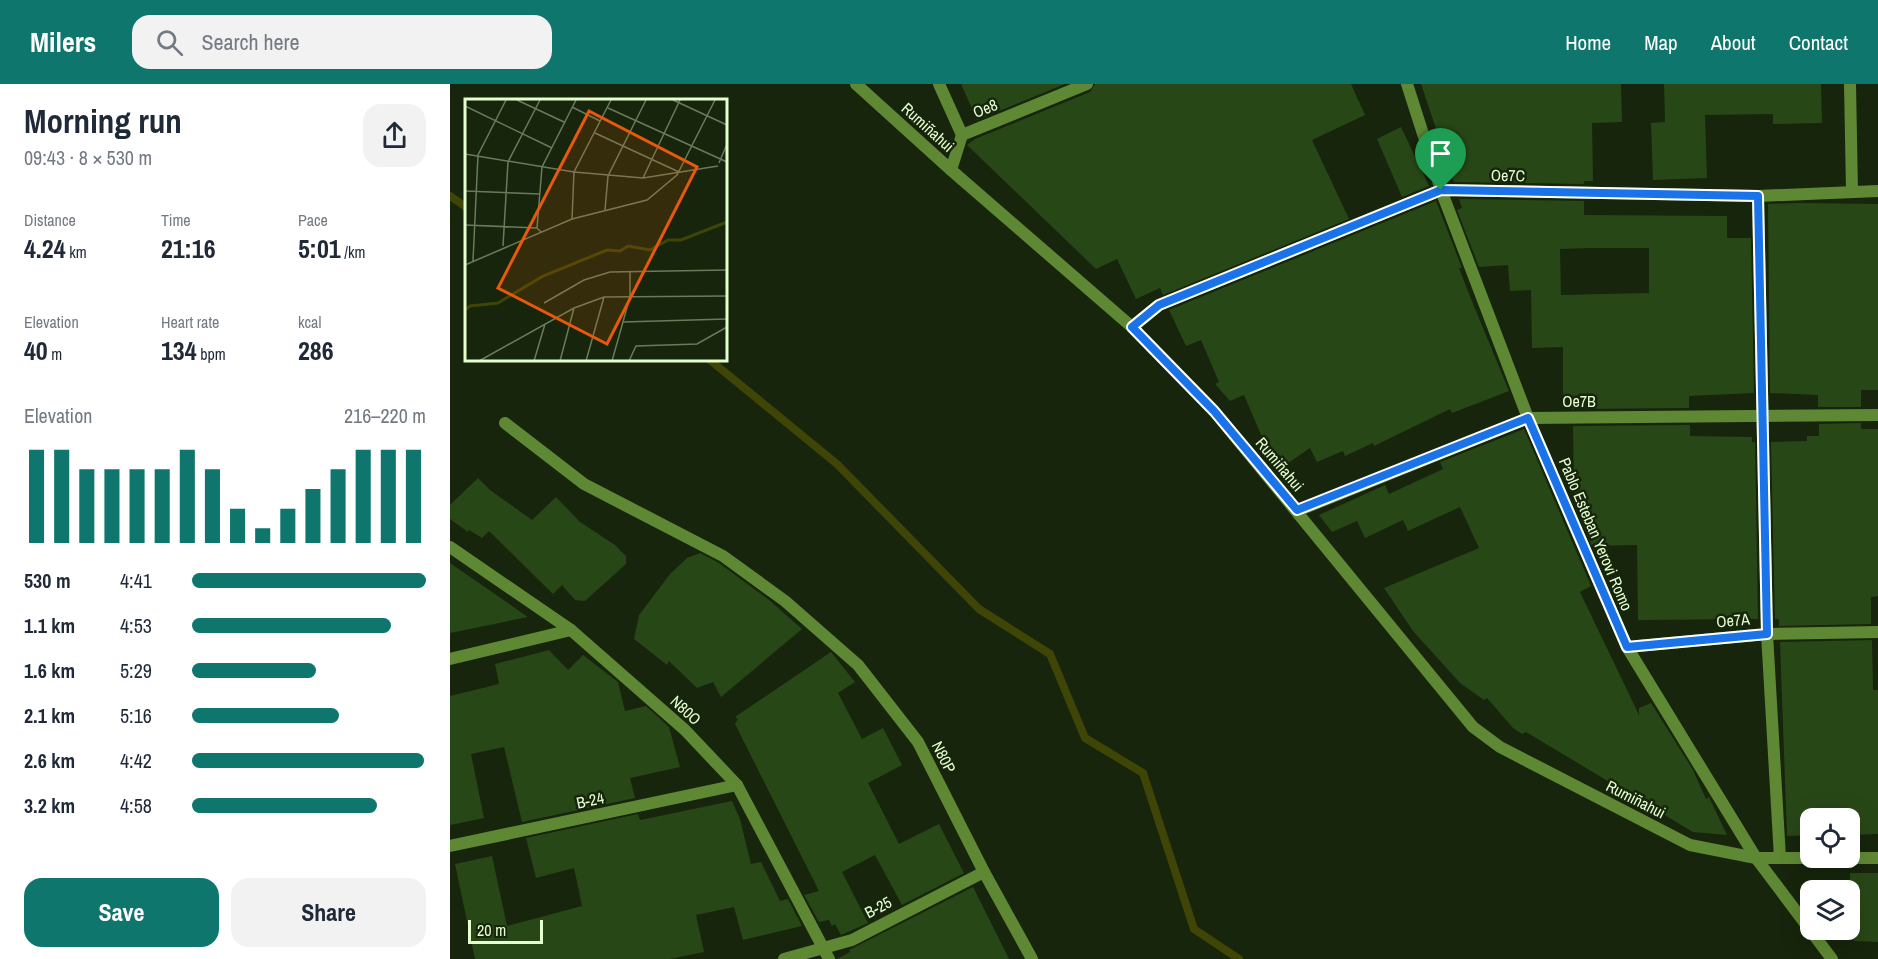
<!DOCTYPE html>
<html lang="en">
<head>
<meta charset="utf-8">
<style>
  body { margin:0; font-family:"Archivo Narrow",sans-serif; background:#f2f2f3; color:#1f2937; height:100vh; display:flex; flex-direction:column; font-size:22px; white-space:nowrap }
  * { box-sizing:border-box; margin:0 }
  p { font-size:20px; color:#747a83 }
  .icon { flex:none; width:33px; height:33px; fill:none; stroke:currentColor; stroke-width:2; stroke-linecap:round; stroke-linejoin:round }
  .map { position:relative; flex:1; overflow:hidden }
  .sheet { display:flex; flex-direction:column; background:#fff; width:450px }
  .sheet>* { flex:none }
  .buttons { position:absolute; left:1350px; top:724px; display:grid; gap:12px }
  .buttons a { display:grid; place-items:center; width:60px; height:60px; border-radius:12px; background:#fff; box-shadow:0 6px 24px #0002; font-size:30px }
  .scale { position:absolute; left:18px; bottom:15px; width:75px; box-sizing:border-box; padding-left:6px; border:3px solid #e5ffd0; border-top:0; font-size:16px; line-height:21px; white-space:nowrap; color:#e5ffd0; -webkit-text-stroke:4px #16250c; paint-order:stroke }
  .pin { position:absolute; display:grid; place-items:center; width:51px; height:51px; color:#fff; margin:-62px -26px; border-radius:50% 50% 50% 0; rotate:-45deg; box-shadow:0 0 6px #0007 }
  .pin .icon { rotate:45deg }
  .round { display:grid; place-items:center; flex:none; width:63px; height:63px; border-radius:18px; background:#f2f2f3 }
  .head { display:flex; align-items:center; justify-content:space-between; height:102px; padding:0 24px }
  h1 { font-size:33px; font-weight:700; line-height:45px }
  .stats { display:grid; grid-template-columns:repeat(3,1fr); gap:9px; height:102px; padding:6px 24px }
  .stats div { display:grid; align-content:center }
  .stats b { font-size:26px; font-weight:700 }
  .stats small { font-size:16px; font-weight:400 }
  .stats p { font-size:16px }
  .chart { height:168px; padding:12px 24px }
  .chart p { display:flex; justify-content:space-between }
  .chart svg { width:100%; height:108px; margin-top:6px; stroke:#0f766e; stroke-width:6 }
  .cta { display:flex; gap:12px; margin-top:auto; padding:12px 24px }
  .cta a { flex:1; height:69px; border-radius:18px; background:#0f766e; color:#fff; font-size:24px; font-weight:700; line-height:69px; text-align:center }
  .cta a+a { background:#f2f2f3; color:#1f2937 }
  ul { padding:0 24px; list-style:none; font-size:20px }
  li { display:grid; grid-template-columns:96px 72px 1fr; align-items:center; height:45px }
  li i { height:15px; border-radius:8px; background:#0f766e }
  header { display:flex; align-items:center; gap:36px; box-sizing:border-box; height:84px; padding:0 30px; background:#0f766e; color:#fff }
  header strong { font-size:28px }
  nav { display:flex; gap:33px; margin-inline-start:auto; font-size:21px }
  .search { width:420px; height:54px; background:#f2f2f3; display:flex; align-items:center; gap:15px; box-sizing:border-box; padding:0 21px; border-radius:18px; color:#747a83; font-size:22px }
  main { display:flex; flex:1; min-height:0 }
  .map>svg:first-child { display:block }
  .lines { fill:none; stroke-linecap:round; stroke-linejoin:round }
  .stream { stroke:#3f4506; stroke-width:8 }
  .building { fill:#284717; fill-rule:evenodd }
  .minor { stroke:#5f8834; stroke-width:12 }
  .route-casing { stroke:#fff; stroke-width:12 }
  .route { stroke:#1a73e8; stroke-width:8 }
  .labels { text-anchor:middle; dominant-baseline:central; stroke-width:5; stroke-linejoin:round; paint-order:stroke }
  .street-label { font-size:16px; fill:#e5ffd0; stroke:#16250c }
  .inset-river { fill:none; stroke:#3f4506; stroke-width:3 }
  .inset-road { fill:none; stroke:#697c5a; stroke-width:1.5 }
  .view { fill:#e8590c; fill-opacity:0.15; stroke:#e8590c; stroke-width:3 }
  .inset-edge { fill:none; stroke:#e5ffd0; stroke-width:3 }
</style>
</head>
<body>
<header>
<strong>Milers</strong>
<div class="search"><svg class="icon" aria-label="search" viewBox="0 0 24 24"><circle cx="10" cy="10" r="6"/><path d="M15 15l6 6"/></svg>Search here</div>
<nav><a>Home</a><a>Map</a><a>About</a><a>Contact</a></nav>
</header>
<main>
<section class="sheet">
<div class="head"><div><h1>Morning run</h1><p>09:43 · 8 × 530 m</p></div><a class="round"><svg class="icon" aria-label="share" viewBox="0 0 24 24"><path d="M12 15V3M7 8l5-5 5 5M5 13v7h14v-7"/></svg></a></div>
<div class="stats">
<div><p>Distance</p><b>4.24<small> km</small></b></div>
<div><p>Time</p><b>21:16</b></div>
<div><p>Pace</p><b>5:01<small> /km</small></b></div>
</div>
<div class="stats">
<div><p>Elevation</p><b>40<small> m</small></b></div>
<div><p>Heart rate</p><b>134<small> bpm</small></b></div>
<div><p>kcal</p><b>286</b></div>
</div>
<div class="chart"><p><span>Elevation</span>216–220 m</p>
<svg viewBox="0 0 160 44" preserveAspectRatio="none"><path d="M5 44V6M15 44V6M25 44V14M35 44V14M45 44V14M55 44V14M65 44V6M75 44V14M85 44V30M95 44V38M105 44V30M115 44V22M125 44V14M135 44V6M145 44V6M155 44V6"/></svg>
</div>
<ul>
<li><b>530 m</b>4:41<i style="width:100%"></i></li>
<li><b>1.1 km</b>4:53<i style="width:85%"></i></li>
<li><b>1.6 km</b>5:29<i style="width:53%"></i></li>
<li><b>2.1 km</b>5:16<i style="width:63%"></i></li>
<li><b>2.6 km</b>4:42<i style="width:99%"></i></li>
<li><b>3.2 km</b>4:58<i style="width:79%"></i></li>
</ul>
<div class="cta"><a>Save</a><a>Share</a></div>
</section>
<div class="map">
<svg width="1428" height="875" viewBox="0 0 1428 875">
  <rect width="100%" height="100%" fill="#16250c"/>
  <g class="lines">
    <!-- stream -->
    <g class="stream">
      <polyline points="0,112 16,123"/>
      <polyline points="260,276 387,380 529,525 600,570 635,654 693,689 744,845 789,875"/>
    </g>
  </g>
  <!-- building -->
  <g class="building">
    <polygon points="511,0 615,0 527,36"/>
    <polygon points="645,0 901,0 915,31 862,56 899,135 713,211 710,204 686,215 667,175 646,185 517,61 525,55 640,8"/>
    <polygon points="971,0 1171,0 1172,38 1142,39 1143,97 1134,97 1134,100 1004,98"/>
    <polygon points="1214,0 1371,0 1372,39 1323,40 1323,30 1255,31 1257,94 1203,96 1201,39 1215,38"/>
    <polygon points="951,43 979,102 952,113 927,55"/>
    <path d="M1009,115L1134,117V131L1277,132V154H1301L1304,309L1239,312V324L1122,325V313H1113V263L1082,264L1081,206L1060,207L1058,181L1029,183L1007,126L1012,124ZM1140,164H1199V209L1111,211L1110,165Z"/>
    <polygon points="986,117 1012,184 1009,184 1019,210 1059,307 1002,329 1000,325 924,362 923,359 895,372 893,367 867,378 860,364 831,384 815,360 794,311 780,317 765,300 769,298 751,256 736,262 719,226"/>
    <polygon points="1348,119 1428,120 1428,306 1411,306 1411,323 1368,323 1368,311 1320,309 1318,120"/>
    <polygon points="1411,339 1411,345 1428,345 1428,512 1421,513 1421,540 1329,542 1329,535 1325,535 1321,358 1357,357 1357,352 1369,352 1369,340"/>
    <polygon points="1240,341 1240,352 1302,353 1302,358 1305,358 1308,535 1188,536 1187,461 1142,462 1124,419 1123,342"/>
    <polygon points="1074,345 1141,502 1130,508 1189,631 1189,624 1201,619 1243,686 1256,715 1259,713 1277,751 1243,748 1076,648 1072,650 1063,644 1037,614 1034,616 1010,599 963,547 934,504 1029,464 1010,423 958,447 953,436 915,454 907,437 882,448 869,431 935,401 939,410 993,385 990,378"/>
    <polygon points="28,394 40,406 82,436 106,413 130,438 165,461 176,472 176,480 135,517 125,516 112,501 103,510 39,447 32,454 19,446 18,448 0,435 0,421"/>
    <polygon points="250,469 269,479 319,516 352,545 271,613 263,598 247,604 219,577 217,581 184,555 189,531 220,490 237,474"/>
    <polygon points="0,479 78,533 0,549"/>
    <polygon points="1422,556 1423,606 1428,606 1428,750 1400,751 1400,735 1360,735 1360,751 1337,752 1330,558"/>
    <polygon points="99,566 118,586 133,571 168,598 175,627 196,622 219,643 230,683 180,694 185,714 72,738 54,663 21,670 34,734 0,741 0,612 49,600 45,580"/>
    <polygon points="381,568 405,598 388,609 412,655 433,644 452,681 418,699 449,760 489,740 514,789 452,821 425,771 392,788 418,839 391,851 385,840 382,842 379,836 369,838 354,811 369,807 285,640 288,635 285,633"/>
    <polygon points="282,717 290,735 301,780 311,778 330,817 338,815 352,842 293,856 284,823 246,831 254,868 220,875 25,875 5,780 42,772 57,842 132,822 124,784 86,794 76,754 188,730 190,736"/>
    <polygon points="1400,789 1428,789 1428,858 1405,857 1400,850"/>
    <polygon points="523,803 559,875 387,875 400,868 399,866"/>
  </g>
  <g class="lines">
    <!-- minor -->
    <g class="minor">
      <polyline points="406,0 501,86 682,243 764,327 1023,643 1050,663 1240,761 1306,774 1428,774"/>
      <polyline points="489,0 512,51"/>
      <polyline points="957,0 991,106 1078,334 1177,563 1306,774 1382,875"/>
      <polyline points="1400,0 1402,107"/>
      <polyline points="501,86 512,51 637,0"/>
      <polyline points="1308,112 1317,550 1330,774"/>
      <polyline points="682,243 709,221 991,106 1308,112 1428,107"/>
      <polyline points="55,339 134,400 273,472 335,517 408,581 468,658 534,788 582,875"/>
      <polyline points="847,427 1078,334 1428,331"/>
      <polyline points="0,463 121,546 235,646 287,701 379,875"/>
      <polyline points="1177,563 1317,550 1428,548"/>
      <polyline points="0,575 121,546"/>
      <polyline points="0,762 287,701"/>
      <polyline points="334,875 402,856 534,788"/>
    </g>
  </g>
  <g class="lines">
    <defs>
      <polygon id="route" points="991,106 1308,112 1317,550 1177,563 1078,334 847,426 764,327 682,243 709,221"/>
    </defs>
    <!-- route casing -->
    <use href="#route" class="route-casing"/>
    <!-- route -->
    <use href="#route" class="route"/>
  </g>
  <g class="labels">
    <!-- street labels -->
    <g class="street-label">
      <text transform="translate(535 24) rotate(-22)">Oe8</text>
      <text transform="translate(478 43) rotate(42)">Rumiñahui</text>
      <text transform="translate(1058 91) rotate(1)">Oe7C</text>
      <text x="1129" y="317">Oe7B</text>
      <text transform="translate(830 380) rotate(50)">Rumiñahui</text>
      <text transform="translate(1146 450) rotate(67)">Pablo Esteban Yerovi Romo</text>
      <text transform="translate(1283 536) rotate(-5)">Oe7A</text>
      <text transform="translate(236 626) rotate(43)">N80O</text>
      <text transform="translate(494 673) rotate(63)">N80P</text>
      <text transform="translate(1186 715) rotate(27)">Rumiñahui</text>
      <text transform="translate(140 716) rotate(-12)">B-24</text>
      <text transform="translate(428 823) rotate(-28)">B-25</text>
    </g>
  </g>
  <!-- overview -->
  <g transform="translate(15 15)">
    <rect width="262" height="262" fill="#16250c"/>
    <path class="inset-river" d="M0,211L5,207L33,204L78,177L142,151L155,152L163,147L185,151L203,141H216L262,123"/>
    <path class="inset-road" d="M52,1L99,23M208,1L262,26M0,7L87,49M107,8L135,22M143,9L262,63M130,34L214,73M0,55L109,73L178,79L253,67M254,64L262,45M178,79L215,1M0,92L75,95M140,111L143,77L181,1M107,120L109,73L146,1M0,126L72,129M76,133L72,129L77,68L111,1M38,147L43,63L75,1M8,162L13,56L41,1M0,166L107,120L182,101L212,76L250,1M79,204L119,181L145,173L262,171M158,223L262,220M14,262L109,209L139,198L262,197M69,262L80,225M95,262L109,209M121,262L139,198M147,262L165,198V173M164,262L171,247L232,245L262,228"/>
    <path class="view" d="M124,12L232,68L142,245L33,189Z"/>
    <rect width="262" height="262" class="inset-edge"/>
  </g>
</svg>
<div class="buttons">
<a><svg class="icon" aria-label="locate" viewBox="0 0 24 24"><circle cx="12" cy="12" r="6"/><path d="M12 2v4M12 18v4M2 12h4M18 12h4"/></svg></a>
<a><svg class="icon" aria-label="layers" viewBox="0 0 24 24"><path d="M12 4l9 5-9 5-9-5zM3 14l9 5 9-5"/></svg></a>
</div>
<div class="scale">20 m</div>
<div class="pin" style="left:991px;top:106px;background:#1e9e55"><svg class="icon" aria-label="arrive" viewBox="0 0 24 24"><path d="M6 21V4h12l-3 4 3 4H6"/></svg></div>
</div>
</main>
</body>
</html>
